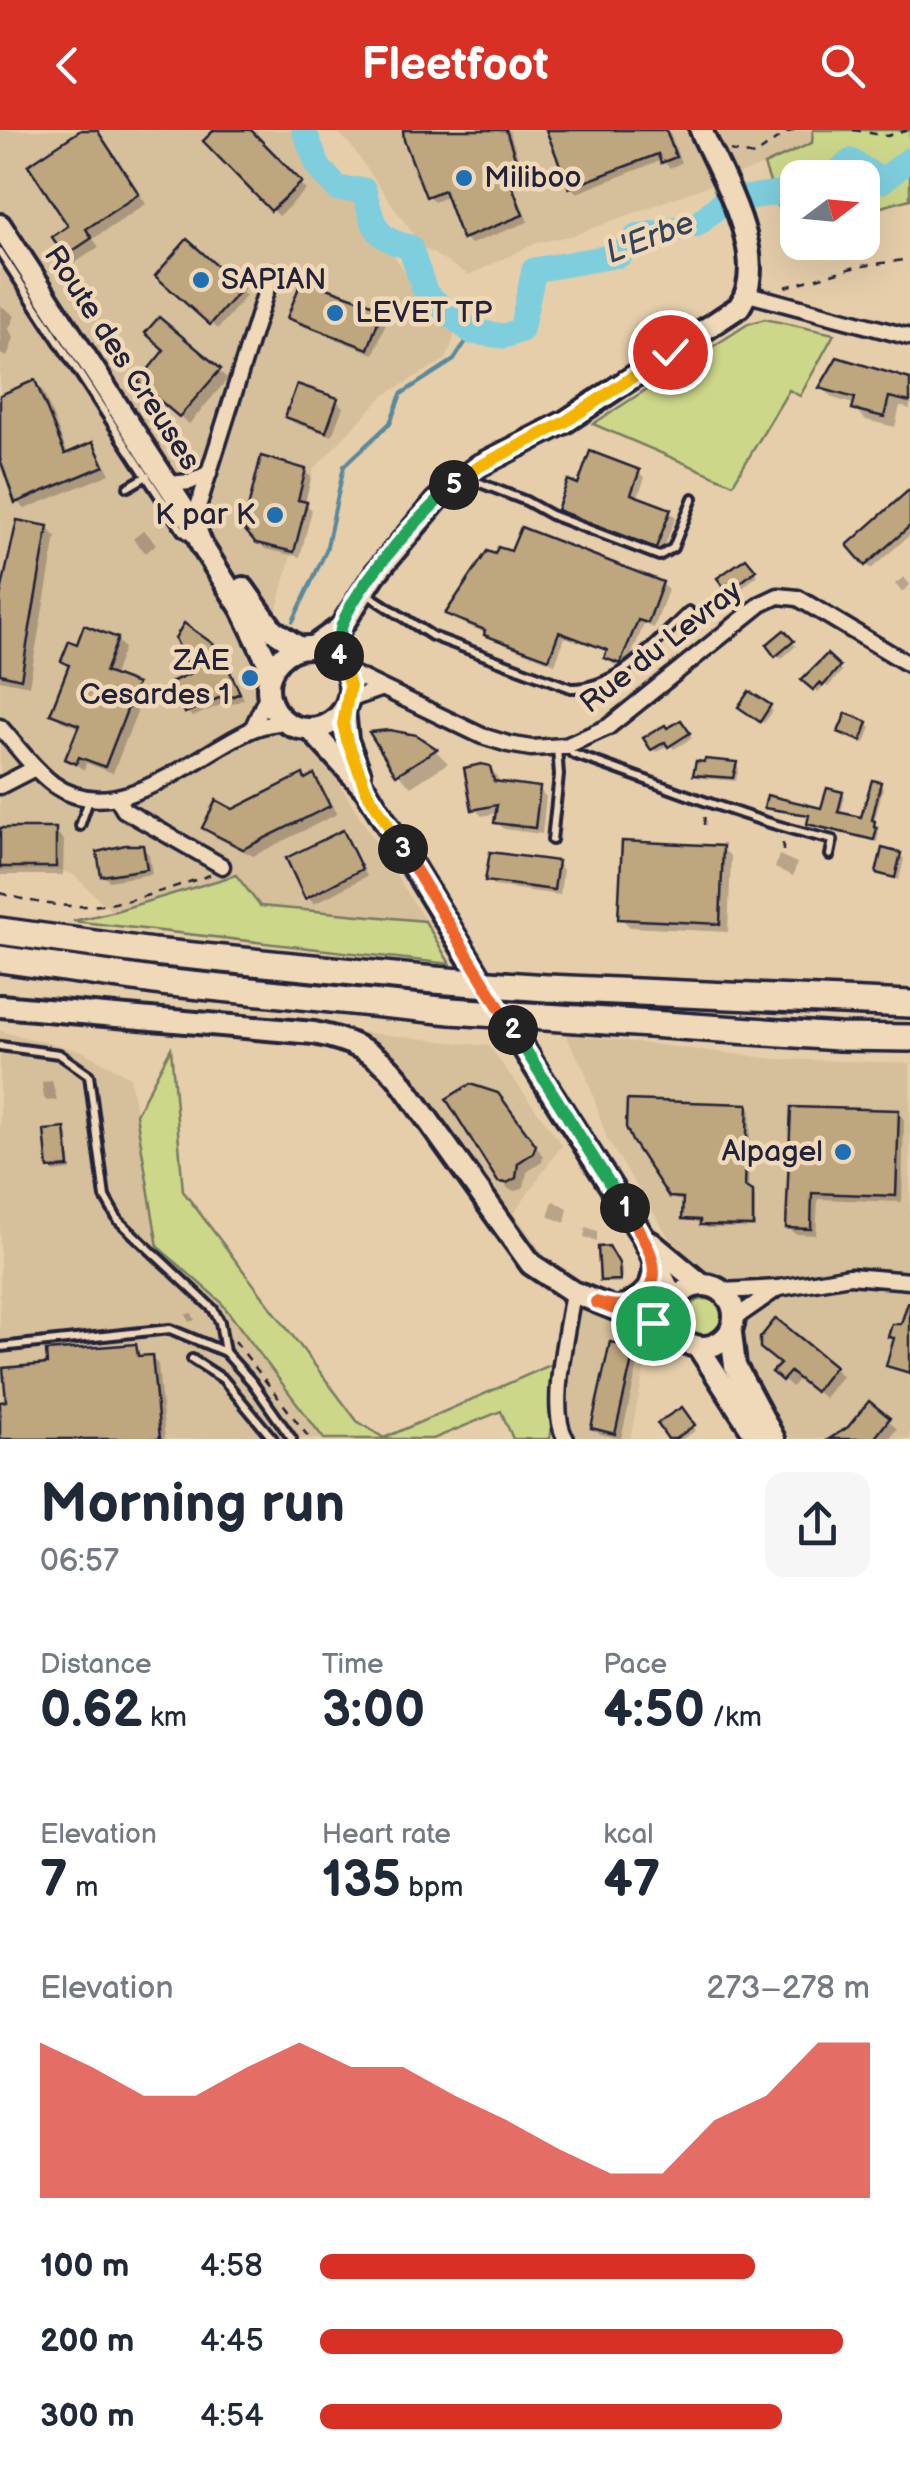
<!DOCTYPE html>
<html lang="en">
<head>
<meta charset="utf-8">
<style>
  body { margin:0; font-family:"Balsamiq Sans",sans-serif; background:#f6f6f7; color:#1f2937; height:100vh; display:flex; flex-direction:column; font-size:38px; white-space:nowrap }
  * { box-sizing:border-box; margin:0 }
  p { font-size:32px; color:#747a83 }
  .icon { flex:none; width:55px; height:55px; fill:none; stroke:currentColor; stroke-width:2; stroke-linecap:round; stroke-linejoin:round }
  .map { position:relative; height:1309px; overflow:hidden }
  .details { display:flex; flex-direction:column; background:#fff; flex:1 }
  .details>* { flex:none }
  .needle { width:65px; rotate:74deg }
  .tools { position:absolute; left:780px; top:30px; display:grid; gap:20px }
  .tools a { display:grid; place-items:center; width:100px; height:100px; border-radius:20px; background:#fff; box-shadow:0 10px 40px #0002; font-size:50px }
  .pin { position:absolute; display:grid; place-items:center; width:85px; height:85px; color:#fff; margin:-42px; border:5px solid #fff; border-radius:50%; box-shadow:0 2px 10px #0007 }
  .km { position:absolute; width:50px; height:50px; margin:-25px; border-radius:50%; background:#222; color:#fff; font-size:28px; line-height:50px; text-align:center }
  .round { display:grid; place-items:center; flex:none; width:105px; height:105px; border-radius:20px; background:#f6f6f7 }
  .summary { display:flex; align-items:center; justify-content:space-between; height:170px; padding:0 40px }
  h1 { font-size:55px; font-weight:700; line-height:75px }
  .figures { display:grid; grid-template-columns:repeat(3,1fr); gap:15px; height:170px; padding:10px 40px }
  .figures div { display:grid; align-content:center }
  .figures b { font-size:50px; font-weight:700 }
  .figures small { font-size:28px; font-weight:400 }
  .figures p { font-size:28px }
  .chart { height:280px; padding:20px 40px }
  .chart p { display:flex; justify-content:space-between }
  .chart svg { width:100%; height:180px; margin-top:10px; fill:#d93025; opacity:.7 }
  ul { padding:0 40px; list-style:none; font-size:32px }
  li { display:grid; grid-template-columns:160px 120px 1fr; align-items:center; height:75px }
  li i { height:25px; border-radius:12px; background:#d93025 }
  header { display:flex; justify-content:space-between; align-items:center; height:130px; padding:0 40px; background:#d93025; color:#fff; font-size:45px; font-weight:700 }
  .map>svg:first-child { display:block }
  .built { fill:#d6bf9b }
  .green { fill:#cdd78a; stroke:#787c62; stroke-width:2.5 }
  .shadow { fill:#0003 }
  .lines { fill:none; stroke-linecap:round; stroke-linejoin:round }
  .stream { stroke:#5a899c; stroke-width:4 }
  .river { stroke:#7fcedd; stroke-width:25 }
  .building { fill:#bea77e; stroke:#22223b; stroke-width:2.5 }
  .lane-casing { stroke:#22223b; stroke-width:14 }
  .street-casing { stroke:#22223b; stroke-width:21 }
  .secondary-casing { stroke:#22223b; stroke-width:28 }
  .highway-casing { stroke:#22223b; stroke-width:32 }
  .path { stroke:#22223b; stroke-width:2.5; stroke-dasharray:8 8; stroke-linecap:butt }
  .lane { stroke:#f0d9b9; stroke-width:6 }
  .street { stroke:#f0d9b9; stroke-width:14 }
  .secondary { stroke:#f0d9b9; stroke-width:20 }
  .highway { stroke:#f0d9b9; stroke-width:25 }
  .highway-bridge-casing { stroke:#22223b; stroke-width:32; stroke-linecap:butt }
  .highway-bridge { stroke:#f0d9b9; stroke-width:25 }
  .split-1-casing { stroke:#fff; stroke-width:20 }
  .split-2-casing { stroke:#fff; stroke-width:20 }
  .split-3-casing { stroke:#fff; stroke-width:20 }
  .split-4-casing { stroke:#fff; stroke-width:20 }
  .split-5-casing { stroke:#fff; stroke-width:20 }
  .split-6-casing { stroke:#fff; stroke-width:20 }
  .split-1 { stroke:#f0652b; stroke-width:12 }
  .split-2 { stroke:#22a559; stroke-width:12 }
  .split-3 { stroke:#f0652b; stroke-width:12 }
  .split-4 { stroke:#f5b400; stroke-width:12 }
  .split-5 { stroke:#22a559; stroke-width:12 }
  .split-6 { stroke:#f5b400; stroke-width:12 }
  .poi-dot { fill:#1f6fb2; stroke:#f0d9b9; stroke-width:4 }
  .labels { text-anchor:middle; dominant-baseline:central; stroke-width:9; stroke-linejoin:round; paint-order:stroke }
  .poi-label { font-size:30px; fill:#22223b; stroke:#f0d9b9; text-anchor:start }
  .street-label { font-size:30px; fill:#22223b; stroke:#f0d9b9 }
  .water-label { font-size:32px; font-style:italic; fill:#35445b; stroke:#f0d9b9 }
</style>
</head>
<body>
<header><svg class="icon" aria-label="back" viewBox="0 0 24 24"><path d="M15 5l-7 7 7 7"/></svg>Fleetfoot<svg class="icon" aria-label="search" viewBox="0 0 24 24"><circle cx="10" cy="10" r="6"/><path d="M15 15l6 6"/></svg></header>
<div class="map">
<svg width="910" height="1309" viewBox="0 0 910 1309">
  <rect width="100%" height="100%" fill="#e6ceaa"/>
  <filter id="ink" filterUnits="userSpaceOnUse"><feTurbulence type="fractalNoise" baseFrequency=".01" numOctaves="2"/><feDisplacementMap in="SourceGraphic" scale="20" xChannelSelector="R" yChannelSelector="G"/><feConvolveMatrix kernelMatrix="1 2 1 2 8 2 1 2 1" color-interpolation-filters="sRGB"/></filter>
  <g filter="url(#ink)">
    <!-- built -->
    <g class="built">
      <polygon points="0,0 293,0 305,34 323,57 357,72 426,172 455,205 446,229 383,266 314,339 263,532 425,791 260,776 236,745 112,782 74,745 60,740 0,741"/>
      <polygon points="336,0 813,0 812,13 764,35 574,105 536,113 469,145 422,117 349,13"/>
      <polygon points="0,901 82,921 130,947 158,1117 220,1171 324,1309 0,1309"/>
      <polygon points="351,901 489,916 562,1015 514,1083 558,1144 651,1208 630,1309 575,1309 550,1299 563,1179 535,1131 407,941"/>
      <polygon points="565,904 776,929 910,933 910,1309 790,1309 748,1233 607,1009 585,941"/>
    </g>
    <!-- green -->
    <g class="green">
      <polygon points="813,0 910,0 910,69 863,82 862,48 798,48 797,87 781,84 764,35 812,13"/>
      <polygon points="765,189 834,204 800,266 789,260 733,354 593,294 748,194"/>
      <polygon points="236,745 260,776 425,791 450,834 73,791 112,782"/>
      <polygon points="171,918 183,1061 357,1291 384,1308 557,1232 550,1309 513,1309 501,1281 433,1309 324,1309 220,1171 158,1117 136,984"/>
      <circle cx="705" cy="1187" r="18"/>
    </g>
    <!-- shadow -->
    <g class="shadow">
      <polygon points="85,0 96,0 101,4 146,74 93,109 99,117 75,133 66,124"/>
      <polygon points="217,0 248,0 306,60 279,86 206,11"/>
      <polygon points="405,0 509,0 522,39 509,44 528,92 471,114 464,108 449,66 434,72 428,65"/>
      <polygon points="549,0 669,0 681,33 670,38 662,30 577,63 571,57"/>
      <polygon points="187,113 246,166 218,199 164,152"/>
      <polygon points="0,175 15,186 9,199 14,208 7,227 0,224"/>
      <polygon points="381,180 388,187 374,224 297,194 290,187"/>
      <polygon points="219,241 228,249 189,294 150,260"/>
      <polygon points="910,252 910,279 900,276 895,297 866,290 855,279 856,275 833,268 822,258"/>
      <polygon points="35,253 43,261 68,325 92,315 100,323 110,344 25,379 17,372 0,325 0,268"/>
      <polygon points="336,270 343,277 332,306 294,293 288,287"/>
      <polygon points="304,341 311,347 305,373 312,380 300,427 265,419 246,397"/>
      <polygon points="638,342 645,348 637,369 669,381 676,387 662,422 566,385 559,379 579,357"/>
      <polygon points="910,363 910,405 871,439 850,415"/>
      <polygon points="47,398 56,407 29,556 0,550 0,489"/>
      <polygon points="144,400 156,414 146,423 133,409"/>
      <polygon points="513,424 662,454 668,460 654,498 644,494 626,539 613,534 607,527 609,522 565,507 555,534 493,510 486,503 454,490 448,484"/>
      <polygon points="746,431 758,445 734,465 720,448"/>
      <polygon points="904,447 910,455 902,462 895,454"/>
      <polygon points="784,503 796,516 781,529 769,515"/>
      <polygon points="117,510 124,518 113,548 136,557 144,564 113,643 86,633 84,640 68,629 80,598 61,591 53,583 71,538 64,531 79,517"/>
      <polygon points="217,520 224,527 244,569 230,575 227,572 193,587 187,582 194,544"/>
      <polygon points="827,528 842,541 828,557 825,555 818,562 805,550"/>
      <polygon points="769,577 773,581 764,593 745,580"/>
      <polygon points="867,594 871,597 865,613 841,602"/>
      <polygon points="685,596 692,608 674,619 670,614 657,622 653,619 668,601"/>
      <polygon points="404,604 436,621 448,633 411,657 398,643"/>
      <polygon points="736,634 739,638 736,651 699,648 696,644"/>
      <polygon points="490,638 497,646 499,654 539,659 546,667 542,704 504,699 497,692 498,683 482,686 475,679"/>
      <polygon points="314,647 322,656 337,684 253,726 213,706 205,697 233,681"/>
      <polygon points="879,654 883,658 874,693 879,703 877,712 813,696 810,693 811,687 770,680 767,677 823,681 842,664 845,667 840,685 862,690"/>
      <polygon points="0,701 55,701 64,710 63,745 0,745"/>
      <polygon points="343,703 367,746 314,774 307,767"/>
      <polygon points="142,718 149,724 152,744 109,751 103,745"/>
      <polygon points="722,718 731,727 728,802 630,797 621,788"/>
      <polygon points="779,725 797,733 793,746 775,738"/>
      <polygon points="900,725 904,729 899,750 879,743"/>
      <polygon points="557,733 563,740 560,765 494,756 488,750"/>
      <polygon points="52,951 57,970 47,971 44,968 42,952"/>
      <polygon points="506,975 543,1026 542,1032 527,1042 524,1057 517,1061 510,1060 500,1050"/>
      <polygon points="747,976 751,980 748,1061 755,1067 755,1098 706,1098 703,1092 688,1091 684,1088 685,1071 676,1070 671,1066"/>
      <polygon points="793,979 898,983 904,989 902,1072 818,1069 816,1105 795,1104 789,1098"/>
      <polygon points="64,1001 68,1004 71,1040 54,1042 50,1038"/>
      <polygon points="553,1071 568,1078 565,1093 548,1086"/>
      <polygon points="586,1097 597,1101 597,1111 584,1107"/>
      <polygon points="613,1123 622,1139 622,1153 606,1153 602,1149"/>
      <polygon points="192,1183 195,1190 189,1192 186,1184"/>
      <polygon points="135,1216 142,1228 151,1228 158,1234 165,1309 0,1309 0,1274 9,1273 50,1237"/>
      <polygon points="633,1220 640,1226 621,1309 600,1304 593,1298"/>
      <polygon points="833,1238 842,1246 825,1268 799,1248 792,1257 776,1242"/>
      <polygon points="685,1283 696,1300 683,1309 671,1309"/>
      <polygon points="888,1290 897,1299 889,1309 834,1309"/>
    </g>
    <g class="lines">
      <!-- stream -->
      <polyline class="stream" points="293,491 326,421 344,336 390,293 401,264 454,230 472,202"/>
      <!-- river -->
      <g class="river">
        <path d="M304,0L319,38L338,59L364,60C373,93 373,109 410,117L426,164L472,202L504,206L521,200L534,140L620,125L636,107L698,94L724,71L798,60"/>
        <polyline points="830,48 851,31 882,51 910,29"/>
      </g>
    </g>
    <!-- building -->
    <g class="building">
      <polygon points="81,0 97,0 139,64 86,99 92,108 65,126 52,107 68,96 28,35"/>
      <polygon points="214,0 251,0 302,52 271,81 203,11"/>
      <polygon points="403,0 506,0 517,33 505,37 523,85 462,109 444,60 426,67 404,10"/>
      <polygon points="546,0 666,0 676,27 661,33 658,24 569,58"/>
      <polygon points="187,109 242,158 210,195 155,146"/>
      <polygon points="302,149 383,178 368,219 287,188"/>
      <polygon points="159,187 221,239 179,287 138,252 164,220 145,203"/>
      <polygon points="837,227 910,249 910,272 889,267 884,287 852,279 855,268 819,258"/>
      <polygon points="35,250 65,324 93,312 104,336 15,373 0,329 0,265"/>
      <polygon points="297,254 338,268 326,302 285,287"/>
      <polygon points="590,321 640,340 631,364 671,379 656,418 557,380 568,350 578,354"/>
      <polygon points="261,326 306,339 298,370 307,372 294,422 256,413 243,398"/>
      <polygon points="910,359 910,396 865,436 847,415"/>
      <polygon points="17,390 48,396 21,549 0,544 0,467"/>
      <polygon points="521,397 663,452 648,493 638,490 620,534 604,528 607,520 559,502 549,529 484,505 485,500 445,484 487,421 495,424 498,417 511,421"/>
      <polygon points="746,428 756,440 728,463 717,448"/>
      <polygon points="184,493 219,518 240,563 222,571 221,567 185,583 171,552 191,543 175,508"/>
      <polygon points="84,495 118,508 105,542 137,554 105,637 79,627 76,634 65,629 79,595 50,584 69,535 61,531 69,511 77,514"/>
      <polygon points="784,500 794,511 775,527 766,515"/>
      <polygon points="827,524 840,536 823,556 820,553 813,560 801,550"/>
      <polygon points="749,561 771,575 760,592 738,577"/>
      <polygon points="846,583 868,592 861,611 838,602"/>
      <polygon points="681,590 690,603 668,617 665,612 651,620 643,608 665,595 667,598"/>
      <polygon points="389,600 416,605 437,619 396,645 369,602"/>
      <polygon points="705,629 737,632 733,648 693,645 696,631 704,632"/>
      <polygon points="481,634 490,636 494,651 540,657 535,698 494,693 497,675 472,680 464,638"/>
      <polygon points="303,644 305,649 314,644 330,676 243,719 202,698 216,670 233,679"/>
      <polygon points="872,650 881,652 872,690 875,691 874,697 877,698 874,710 807,694 809,685 764,678 767,665 821,678 827,658 843,662 838,682 861,687"/>
      <rect x="0" y="698" width="56" height="39"/>
      <polygon points="343,700 362,739 305,769 286,728"/>
      <polygon points="622,711 723,716 720,794 618,789"/>
      <polygon points="125,715 143,715 147,739 101,746 97,722"/>
      <polygon points="882,718 901,723 895,748 876,743"/>
      <polygon points="490,722 558,731 554,760 485,751"/>
      <polygon points="470,954 498,963 536,1015 533,1023 518,1033 516,1048 507,1053 498,1052 446,969"/>
      <polygon points="627,970 748,974 745,1057 753,1061 753,1096 700,1095 700,1090 682,1089 683,1068 669,1067 632,1011 626,997"/>
      <polygon points="791,977 899,980 896,1066 812,1063 811,1099 786,1098"/>
      <polygon points="65,998 69,1037 48,1039 44,1000"/>
      <polygon points="609,1116 619,1133 620,1150 600,1151 598,1117"/>
      <polygon points="908,1172 910,1173 910,1243 886,1236 894,1208 888,1207 892,1194 901,1194"/>
      <polygon points="776,1188 835,1236 815,1262 790,1242 782,1251 772,1242 780,1234 760,1218 760,1208"/>
      <polygon points="610,1212 635,1217 615,1304 591,1298"/>
      <polygon points="136,1214 138,1226 152,1225 160,1309 0,1309 0,1272 6,1271 3,1238 47,1234 46,1221"/>
      <polygon points="869,1271 890,1288 874,1309 829,1309 848,1297"/>
      <polygon points="682,1277 695,1295 675,1309 668,1309 657,1293"/>
    </g>
    <g class="lines">
      <defs>
        <g id="lane">
          <polyline points="0,122 182,401 190,407"/>
          <polyline points="470,349 526,371 551,385 659,426 673,418 693,368"/>
          <polyline points="128,357 147,346"/>
          <path d="M367,464L432,506L571,558C619,559 656,511 689,481"/>
          <path d="M566,617L573,624C659,653 745,690 833,710L830,725"/>
          <polyline points="80,696 89,670"/>
          <polyline points="552,710 559,645 557,618"/>
          <polyline points="0,916 59,924 89,945 105,1067 118,1090 213,1179 220,1192 225,1222"/>
          <polyline points="0,1217 170,1199 225,1222 252,1252 292,1309"/>
          <polyline points="192,1229 223,1249 273,1309"/>
        </g>
        <g id="street">
          <polyline points="748,164 910,207"/>
          <polyline points="169,354 190,352 209,343"/>
          <polyline points="193,393 272,142"/>
          <polyline points="347,541 482,606 508,614 531,618 566,616 608,597 761,474 778,466 798,468 910,535"/>
          <polyline points="348,570 380,559"/>
          <path d="M0,597C17,616 33,639 53,654C108,694 174,643 223,615C245,602 262,592 288,593"/>
          <polyline points="253,597 268,564"/>
          <polyline points="0,656 35,638"/>
          <polyline points="117,668 124,680 222,736"/>
          <polyline points="722,1161 779,1158 850,1146 910,1151"/>
          <polyline points="735,1188 778,1158"/>
          <path d="M566,1309C547,1281 568,1198 573,1162"/>
        </g>
        <g id="secondary">
          <polyline points="0,95 193,393 202,416 242,479 272,541"/>
          <polyline points="243,458 273,500 300,518"/>
          <path d="M313,517L341,497L375,444L436,371L459,351L480,335L565,292L739,177C772,129 722,49 701,0"/>
          <circle cx="309" cy="558" r="41"/>
          <polyline points="344,579 347,610 360,644"/>
          <polyline points="310,599 366,660 538,942 642,1105 675,1172"/>
          <path d="M0,876L314,903C348,910 376,921 398,948L531,1134L573,1162L677,1204"/>
          <polyline points="650,1112 702,1155"/>
          <circle cx="703" cy="1186" r="31"/>
          <path d="M620,1178C643,1169 654,1159 654,1135"/>
          <polyline points="731,1203 735,1236 774,1309"/>
          <polyline points="699,1218 758,1309"/>
        </g>
        <g id="highway">
          <polyline points="0,801 153,822 434,850"/>
          <polyline points="0,829 161,852 451,881"/>
          <polyline points="547,858 910,874"/>
          <polyline points="577,889 839,907 910,908"/>
        </g>
      </defs>
      <!-- lane casing -->
      <use href="#lane" class="lane-casing"/>
      <!-- street casing -->
      <use href="#street" class="street-casing"/>
      <!-- secondary casing -->
      <use href="#secondary" class="secondary-casing"/>
      <!-- highway casing -->
      <use href="#highway" class="highway-casing"/>
      <!-- path -->
      <g class="path">
        <polyline points="853,0 887,6 909,0"/>
        <polyline points="730,21 754,26 785,3 795,0"/>
        <polyline points="785,157 856,137 910,129"/>
        <polyline points="704,695 705,681"/>
        <polyline points="783,721 783,707"/>
        <path d="M0,763C88,789 126,773 210,745"/>
        <polyline points="235,1211 310,1309"/>
      </g>
      <!-- lane -->
      <use href="#lane" class="lane"/>
      <!-- street -->
      <use href="#street" class="street"/>
      <!-- secondary -->
      <use href="#secondary" class="secondary"/>
      <!-- highway -->
      <use href="#highway" class="highway"/>
      <defs>
        <g id="highway-bridge">
          <polyline points="434,850 547,858"/>
          <polyline points="451,881 577,889"/>
        </g>
      </defs>
      <!-- highway-bridge casing -->
      <use href="#highway-bridge" class="highway-bridge-casing"/>
      <!-- highway-bridge -->
      <use href="#highway-bridge" class="highway-bridge"/>
    </g>
  </g>
  <g class="lines" filter="url(#ink)">
    <defs>
      <path id="split-1" d="M625,1078C640,1102 671,1143 642,1167C627,1180 613,1176 596,1172L653,1193"/>
      <polyline id="split-2" points="513,900 625,1078"/>
      <polyline id="split-3" points="403,719 513,900"/>
      <polyline id="split-4" points="339,526 350,556 343,594 347,610 366,660 403,719"/>
      <path id="split-5" d="M339,526C339,517 339,504 342,495C358,452 419,387 454,355"/>
      <polyline id="split-6" points="454,355 480,336 565,292 670,222"/>
    </defs>
    <!-- split-1 casing -->
    <use href="#split-1" class="split-1-casing"/>
    <!-- split-2 casing -->
    <use href="#split-2" class="split-2-casing"/>
    <!-- split-3 casing -->
    <use href="#split-3" class="split-3-casing"/>
    <!-- split-4 casing -->
    <use href="#split-4" class="split-4-casing"/>
    <!-- split-5 casing -->
    <use href="#split-5" class="split-5-casing"/>
    <!-- split-6 casing -->
    <use href="#split-6" class="split-6-casing"/>
    <!-- split-1 -->
    <use href="#split-1" class="split-1"/>
    <!-- split-2 -->
    <use href="#split-2" class="split-2"/>
    <!-- split-3 -->
    <use href="#split-3" class="split-3"/>
    <!-- split-4 -->
    <use href="#split-4" class="split-4"/>
    <!-- split-5 -->
    <use href="#split-5" class="split-5"/>
    <!-- split-6 -->
    <use href="#split-6" class="split-6"/>
  </g>
  <!-- markers -->
  <g class="poi-dot">
    <circle cx="464" cy="48" r="10"/>
    <circle cx="201" cy="150" r="10"/>
    <circle cx="335" cy="183" r="10"/>
    <circle cx="275" cy="385" r="10"/>
    <circle cx="250" cy="548" r="10"/>
    <circle cx="843" cy="1022" r="10"/>
  </g>
  <g class="labels">
    <!-- poi labels -->
    <g class="poi-label">
      <text x="484" y="48">Miliboo</text>
      <text x="221" y="150">SAPIAN</text>
      <text x="355" y="183">LEVET TP</text>
      <text x="255" y="385" text-anchor="end">K par K</text>
      <text x="230" y="531" text-anchor="end">ZAE<tspan x="230" dy="34">Cesardes 1</tspan></text>
      <text x="823" y="1022" text-anchor="end">Alpagel</text>
    </g>
    <!-- street labels -->
    <g class="street-label">
      <text transform="translate(122 228) rotate(57)">Route des Creuses</text>
      <text transform="translate(661 517) rotate(-38)">Rue du Levray</text>
    </g>
    <!-- water labels -->
    <g class="water-label">
      <text transform="translate(650 108) rotate(-21)">L'Erbe</text>
    </g>
  </g>
</svg>
<div class="tools">
<a><svg class="needle" viewBox="-14 -14 28 28"><path d="M0-13l5 13h-10z" fill="#e53935"/><path d="M0 13l5-13h-10z" fill="#747a83"/></svg></a>
</div>
<div class="pin" style="left:653px;top:1193px;background:#1e9e55"><svg class="icon" aria-label="arrive" viewBox="0 0 24 24"><path d="M6 21V4h12l-3 4 3 4H6"/></svg></div>
<div class="pin" style="left:670px;top:222px;background:#d93025"><svg class="icon" aria-label="check" viewBox="0 0 24 24"><path d="M5 12l5 5 9-10"/></svg></div>
<b class="km" style="left:625px;top:1078px">1</b>
<b class="km" style="left:513px;top:900px">2</b>
<b class="km" style="left:403px;top:719px">3</b>
<b class="km" style="left:339px;top:526px">4</b>
<b class="km" style="left:454px;top:355px">5</b>
</div>
<section class="details">
<div class="summary"><div><h1>Morning run</h1><p>06:57</p></div><a class="round"><svg class="icon" aria-label="share" viewBox="0 0 24 24"><path d="M12 15V3M7 8l5-5 5 5M5 13v7h14v-7"/></svg></a></div>
<div class="figures">
<div><p>Distance</p><b>0.62<small> km</small></b></div>
<div><p>Time</p><b>3:00</b></div>
<div><p>Pace</p><b>4:50<small> /km</small></b></div>
</div>
<div class="figures">
<div><p>Elevation</p><b>7<small> m</small></b></div>
<div><p>Heart rate</p><b>135<small> bpm</small></b></div>
<div><p>kcal</p><b>47</b></div>
</div>
<div class="chart"><p><span>Elevation</span>273–278 m</p>
<svg viewBox="0 0 160 44" preserveAspectRatio="none"><path d="M0 44V6L10 12L20 19L30 19L40 12L50 6L60 12L70 12L80 19L90 25L100 32L110 38L120 38L130 25L140 19L150 6L160 6V44z"/></svg>
</div>
<ul>
<li><b>100 m</b>4:58<i style="width:79%"></i></li>
<li><b>200 m</b>4:45<i style="width:95%"></i></li>
<li><b>300 m</b>4:54<i style="width:84%"></i></li>
</ul>
</section>
</body>
</html>
